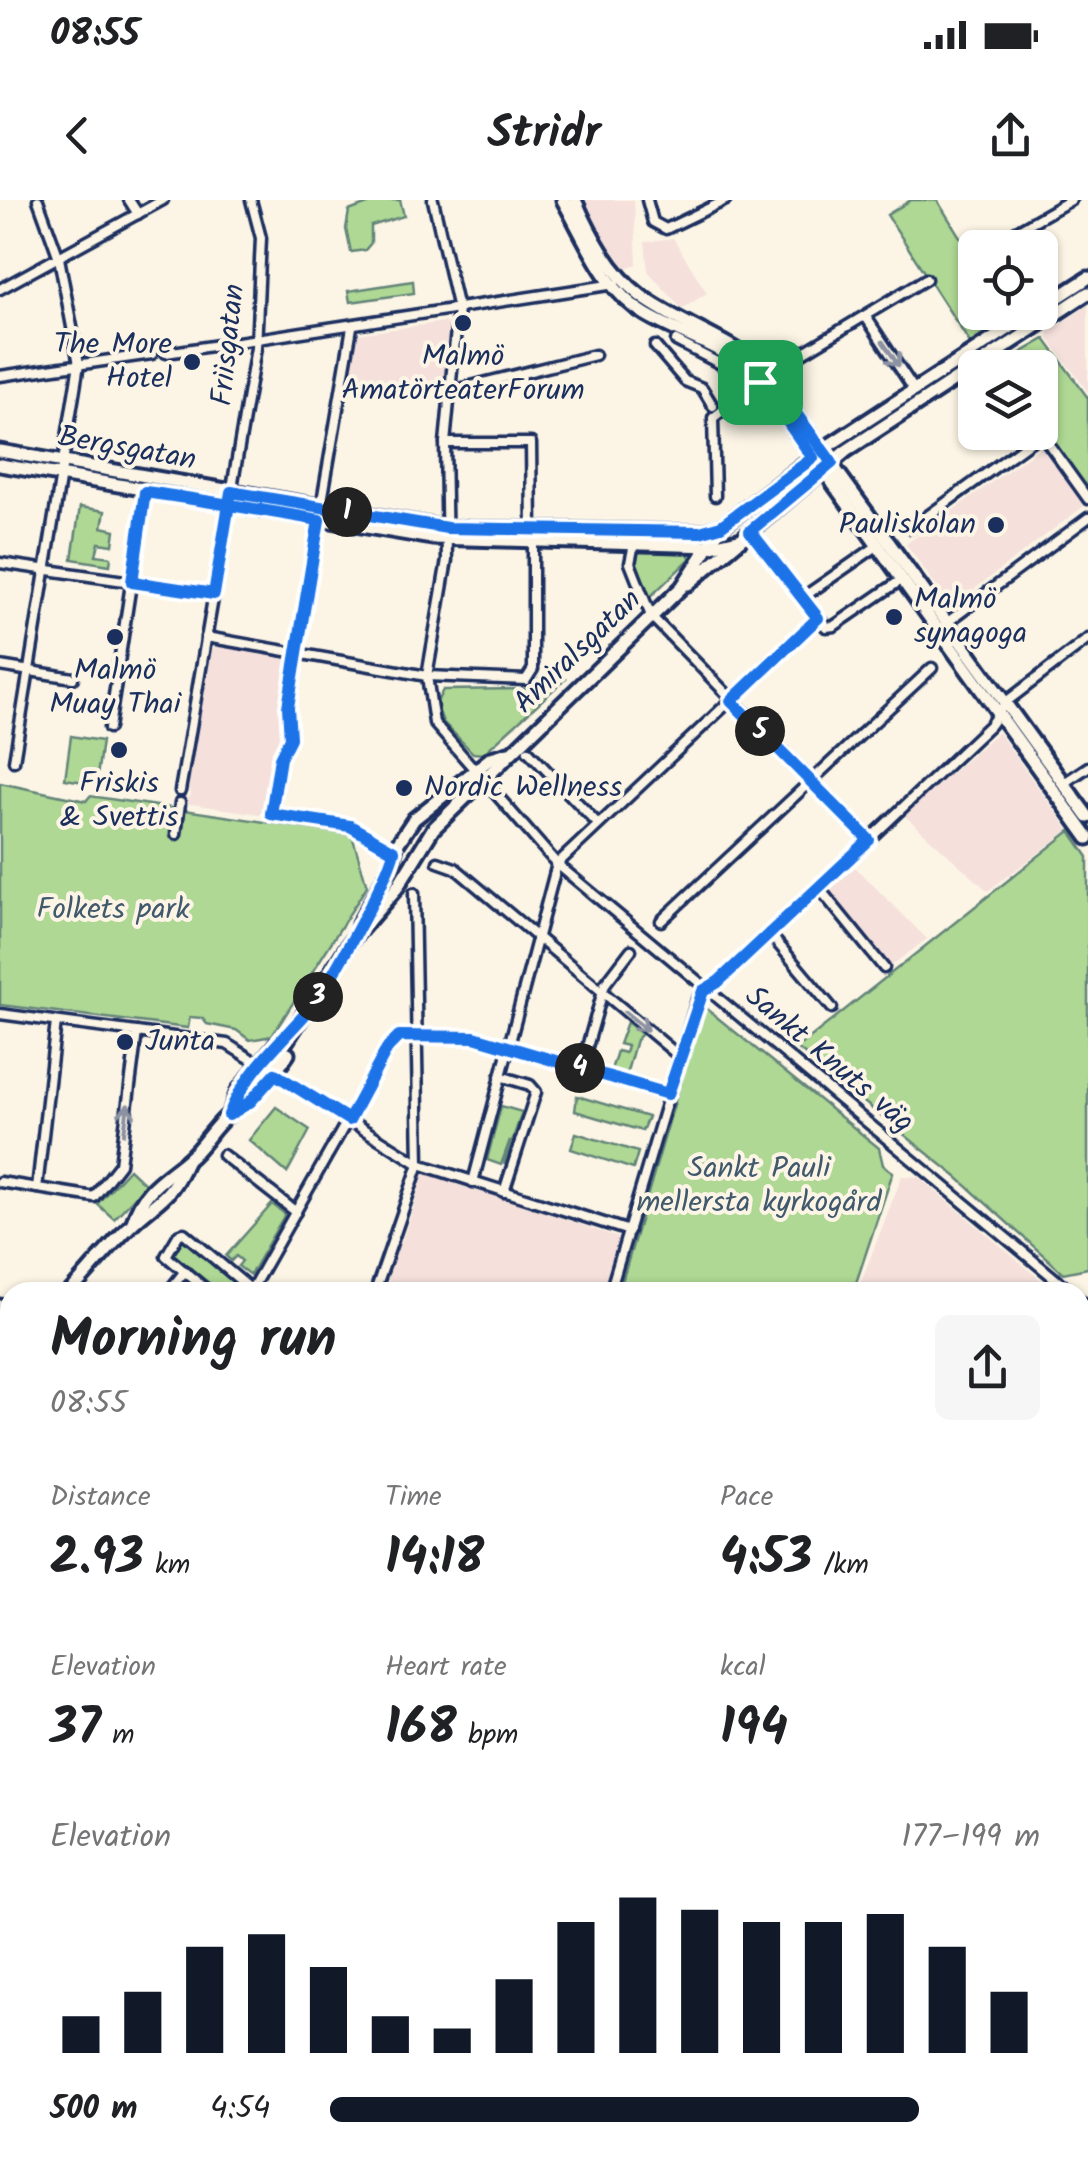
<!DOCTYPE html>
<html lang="en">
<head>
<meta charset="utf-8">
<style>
  body { margin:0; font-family:Kalam,sans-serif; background:#f6f6f6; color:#202124; height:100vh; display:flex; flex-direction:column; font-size:38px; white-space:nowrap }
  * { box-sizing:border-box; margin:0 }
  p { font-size:32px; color:#757577 }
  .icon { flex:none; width:55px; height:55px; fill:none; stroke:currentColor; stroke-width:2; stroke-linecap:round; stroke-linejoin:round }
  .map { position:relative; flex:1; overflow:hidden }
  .details { position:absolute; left:0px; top:1082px; width:1090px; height:888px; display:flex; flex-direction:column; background:#fff; border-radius:30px 30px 0 0; box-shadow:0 2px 8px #0004 }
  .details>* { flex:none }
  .buttons { position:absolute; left:958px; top:30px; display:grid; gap:20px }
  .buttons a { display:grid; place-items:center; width:100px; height:100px; border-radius:15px; background:#fff; box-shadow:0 2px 8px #0004; font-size:50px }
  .pin { position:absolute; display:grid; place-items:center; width:85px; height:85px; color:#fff; margin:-42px; border-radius:20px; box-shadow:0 5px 15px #0006 }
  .km { position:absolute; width:50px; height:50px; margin:-25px; border-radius:50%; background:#222; color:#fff; font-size:28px; line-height:50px; text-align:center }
  .round { display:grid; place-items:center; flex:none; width:105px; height:105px; border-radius:15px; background:#f6f6f6 }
  .headline { display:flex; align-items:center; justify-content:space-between; height:170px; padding:0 50px }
  h1 { font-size:55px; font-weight:800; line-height:75px }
  .metrics { display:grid; grid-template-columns:repeat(3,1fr); gap:15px; height:170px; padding:10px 50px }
  .metrics div { display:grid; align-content:center }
  .metrics b { font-size:50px; font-weight:800 }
  .metrics small { font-size:28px; font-weight:400 }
  .metrics p { font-size:28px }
  .chart { height:280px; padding:20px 50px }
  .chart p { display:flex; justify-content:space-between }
  .chart svg { width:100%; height:180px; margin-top:10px; stroke:#111827; stroke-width:6 }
  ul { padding:0 50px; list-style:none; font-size:32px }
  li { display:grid; grid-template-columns:160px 120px 1fr; align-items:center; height:75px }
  li i { height:25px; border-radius:12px; background:#111827 }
  .status { display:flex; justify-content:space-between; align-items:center; height:70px; padding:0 50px; background:#fff; direction:ltr }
  .status svg { height:28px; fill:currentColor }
  header { display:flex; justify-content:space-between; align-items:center; height:130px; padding:0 50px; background:#fff; font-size:45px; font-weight:800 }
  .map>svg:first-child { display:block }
  .built { fill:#f5e0dc }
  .green { fill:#aed894; stroke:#648479; stroke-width:2.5 }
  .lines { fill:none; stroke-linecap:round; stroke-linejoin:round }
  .street-casing { stroke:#1b2f5e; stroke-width:15 }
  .secondary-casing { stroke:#1b2f5e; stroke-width:19 }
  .street { stroke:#fcf5e5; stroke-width:8 }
  .secondary { stroke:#fcf5e5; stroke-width:11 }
  .oneway { stroke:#8c92a2 }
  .route-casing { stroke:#fff; stroke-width:20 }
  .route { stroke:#1a73e8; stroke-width:12 }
  .poi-dot { fill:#1b2f5e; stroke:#fcf5e5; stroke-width:4 }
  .labels { text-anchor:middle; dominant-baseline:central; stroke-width:8; stroke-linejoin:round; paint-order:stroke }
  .poi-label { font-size:30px; fill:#1b2f5e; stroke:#fcf5e5 }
  .street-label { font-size:30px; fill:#1b2f5e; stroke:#fcf5e5 }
  .park-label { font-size:30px; fill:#40596c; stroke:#fcf5e5 }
</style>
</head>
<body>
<div class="status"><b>08:55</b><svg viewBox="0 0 49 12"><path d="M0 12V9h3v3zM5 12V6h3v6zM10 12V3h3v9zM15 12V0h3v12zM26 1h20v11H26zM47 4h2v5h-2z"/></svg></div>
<header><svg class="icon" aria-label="back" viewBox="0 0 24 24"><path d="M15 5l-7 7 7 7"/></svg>Stridr<svg class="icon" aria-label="share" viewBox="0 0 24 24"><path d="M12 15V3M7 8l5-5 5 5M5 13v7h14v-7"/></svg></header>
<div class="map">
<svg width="1088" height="1968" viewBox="0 0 1088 1968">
  <rect width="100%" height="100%" fill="#fcf5e5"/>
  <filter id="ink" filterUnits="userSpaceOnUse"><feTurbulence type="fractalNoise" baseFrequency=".01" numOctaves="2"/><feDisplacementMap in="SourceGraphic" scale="20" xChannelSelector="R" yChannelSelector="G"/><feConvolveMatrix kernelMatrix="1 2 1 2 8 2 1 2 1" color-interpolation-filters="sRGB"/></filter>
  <g filter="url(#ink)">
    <!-- built -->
    <g class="built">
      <polygon points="579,0 634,0 637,64 624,69"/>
      <polygon points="673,38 707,93 682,109 648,71 645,42"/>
      <polygon points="1088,105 1088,192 1048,138 1049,132"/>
      <polygon points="444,122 449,126 444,186 434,192 407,195 361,197 346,193 357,134"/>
      <polygon points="1042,246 1084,306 951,407 906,344"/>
      <polygon points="219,446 291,460 266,615 184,603 191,595 188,577 208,460 211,449"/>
      <polygon points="998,532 1069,630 988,691 904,615"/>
      <polygon points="855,667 927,739 891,766 827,691"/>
      <polygon points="429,972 619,1038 603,1092 386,1092 397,1040 402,1041 419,990 415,988 420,976"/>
      <polygon points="902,976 919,977 1055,1092 857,1092"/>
      <polygon points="1080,1515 1088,1517 1088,1706 1080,1703"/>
      <polygon points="395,1960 570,1960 568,1968 393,1968"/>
      <polygon points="596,1960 805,1960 802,1968 594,1968"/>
      <polygon points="835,1960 1030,1960 1028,1968 832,1968"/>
    </g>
    <!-- green -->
    <g class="green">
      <polygon points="378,0 400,0 404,16 371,26 371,43 365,50 351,52 346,29 349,11"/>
      <polygon points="911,0 937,0 975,61 975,112 1008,113 1011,117 970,143 887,15"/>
      <polygon points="413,81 414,93 350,102 348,91"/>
      <polygon points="1045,139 1088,198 1088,290 1041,223 1045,220 1040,212 1040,168 998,166"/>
      <polygon points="80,307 105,311 102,327 115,330 113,345 99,343 96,355 111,357 110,365 72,359"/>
      <polygon points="633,351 686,352 691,358 648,399"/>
      <polygon points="541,477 565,479 483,554 473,553 443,522 436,504 443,490 529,489"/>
      <polygon points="71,536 102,541 96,584 65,579"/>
      <polygon points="0,583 86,601 90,596 352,635 367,686 272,836 250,840 236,830 207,824 202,818 190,817 188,828 0,805"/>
      <polygon points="1070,631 1088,657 1088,1068 1063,1073 958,978 797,848"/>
      <polygon points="703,806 879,948 883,965 893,972 853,1092 619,1092"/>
      <polygon points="627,822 642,834 636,840 626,875 611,870 617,851 625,853 627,846 619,844"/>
      <polygon points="577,896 648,917 642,931 575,911"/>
      <polygon points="501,906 522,912 504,965 510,940 501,965 487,960"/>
      <polygon points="276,907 310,930 287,973 249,940"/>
      <polygon points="576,933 638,952 633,969 571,949"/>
      <polygon points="129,969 146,985 114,1019 97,1004"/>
      <polygon points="272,1004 285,1014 250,1075 238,1066 242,1061 236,1056 231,1061 226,1056"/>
      <polygon points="186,1037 250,1089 247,1092 220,1092 172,1053"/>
      <polygon points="211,1960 339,1960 337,1968 250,1968"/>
    </g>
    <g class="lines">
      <defs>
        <g id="street">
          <polyline points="129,0 138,14"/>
          <polyline points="433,0 458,109 445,243 447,360 427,476 434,523 557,664 1071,1092"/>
          <polyline points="647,0 653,22 666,29 726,0"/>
          <polyline points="990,46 1071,0"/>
          <polyline points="0,89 163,0"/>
          <polyline points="866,117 915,191"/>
          <polyline points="676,141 740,174 751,189"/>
          <polyline points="655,146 685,181 702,188 713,206"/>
          <polyline points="166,153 615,84"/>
          <polyline points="0,176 152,154"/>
          <polyline points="451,191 595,155"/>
          <polyline points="1040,232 1088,299"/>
          <polyline points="445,243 531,243 532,329"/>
          <polyline points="715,296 713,218 779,167 926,79"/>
          <polyline points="321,307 352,127"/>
          <polyline points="319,320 288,507 290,538 280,558 271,615 350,626 394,651"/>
          <polyline points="911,328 1041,234"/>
          <polyline points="750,331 826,427 834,426 901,380"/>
          <polyline points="634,344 630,363 651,416 869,640"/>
          <polyline points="0,363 214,394"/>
          <polyline points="802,398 877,346"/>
          <polyline points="945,424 1088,318"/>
          <polyline points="206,437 427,476 526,480 533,469 533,341"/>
          <polyline points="0,466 73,478"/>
          <polyline points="109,528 145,292"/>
          <polyline points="528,551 598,624"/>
          <polyline points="14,561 79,164 59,58 38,0"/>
          <polyline points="1064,583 1088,567"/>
          <polyline points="180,591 256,148 261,38 251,0"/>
          <polyline points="176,634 180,603"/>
          <polyline points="438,662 455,668 680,857"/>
          <polyline points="819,688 884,768"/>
          <polyline points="661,721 932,468"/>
          <polyline points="769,733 832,808"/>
          <polyline points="710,790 990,525 1006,502 1088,439"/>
          <polyline points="0,814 227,844 419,964 629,1031"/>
          <polyline points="581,868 605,784 631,750"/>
          <polyline points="500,876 530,885 536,892 504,992"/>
          <polyline points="223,955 296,1012"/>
          <polyline points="0,982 94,997 120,964 137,832"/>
          <polyline points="473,982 557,664 818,418"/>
          <polyline points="37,988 56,822"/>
          <polyline points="168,1092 185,1071"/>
          <polyline points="209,1092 166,1056 179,1034 184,1033 254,1092"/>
          <polyline points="250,1092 389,847 399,836 474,837 669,895"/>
          <polyline points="375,1092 419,964 414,693"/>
          <polyline points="610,1092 697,800 706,787"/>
          <polyline points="1080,1100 1088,1107"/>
          <polyline points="1080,1156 1088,1142"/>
          <polyline points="1080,1207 1088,1211"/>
          <polyline points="0,1295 10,1283"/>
          <polyline points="0,1332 10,1341"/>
          <polyline points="1080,1343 1088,1346"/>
          <polyline points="1080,1402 1088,1375"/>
          <polyline points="0,1410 10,1389"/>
          <polyline points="1080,1414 1088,1417"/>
          <polyline points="1080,1493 1088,1467"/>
          <polyline points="0,1648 10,1648"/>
          <polyline points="1080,1841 1088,1816"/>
          <polyline points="347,1968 349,1960"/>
          <polyline points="581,1968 583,1960"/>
          <polyline points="816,1968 819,1960"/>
          <polyline points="1037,1968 1039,1960"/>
        </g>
        <g id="secondary">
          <path d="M563,0C586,40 604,90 645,114C683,137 731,147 760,182L1088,638"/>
          <path d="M575,0C590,34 610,73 641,96C679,124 725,137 762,168L1088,617"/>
          <polyline points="1040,109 1088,78"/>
          <polyline points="0,251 447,328 700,332 721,327"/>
          <polyline points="0,265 432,338 712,346 738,340"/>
          <polyline points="688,384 846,251 1088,93"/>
          <polyline points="359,724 392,664 396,646 414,619 491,558 508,553"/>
          <polyline points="268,870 351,741 396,689 433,629 682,387 721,327 822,250 1034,112"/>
          <polyline points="229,915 238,891 276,844"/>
          <path d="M133,1022C143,989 163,980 187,960C203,947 213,927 229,914C253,895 271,880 288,854"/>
          <path d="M70,1092C90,1070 109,1047 130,1026C158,998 168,1003 187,960"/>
          <polyline points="0,1106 10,1114"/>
          <polyline points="0,1121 10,1128"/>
          <polyline points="0,1157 10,1145"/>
          <polyline points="0,1176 10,1163"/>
          <polyline points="1080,1497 1088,1499"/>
          <polyline points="1080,1511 1088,1514"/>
          <polyline points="0,1731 10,1728"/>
          <polyline points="1080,1901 1088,1903"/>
        </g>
      </defs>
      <!-- street casing -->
      <use href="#street" class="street-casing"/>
      <!-- secondary casing -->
      <use href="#secondary" class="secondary-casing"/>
      <!-- street -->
      <use href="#street" class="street"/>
      <!-- secondary -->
      <use href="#secondary" class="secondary"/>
    </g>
    <!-- one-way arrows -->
    <defs><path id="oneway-shaft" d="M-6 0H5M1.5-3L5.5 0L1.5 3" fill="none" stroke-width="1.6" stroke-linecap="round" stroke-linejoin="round" transform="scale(2.5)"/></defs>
    <g class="oneway">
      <use href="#oneway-shaft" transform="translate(891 154) rotate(56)"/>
      <use href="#oneway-shaft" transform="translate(636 821) rotate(39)"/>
      <use href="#oneway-shaft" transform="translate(126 919) rotate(-82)"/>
    </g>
  </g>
  <g class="lines" filter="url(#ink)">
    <defs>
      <path id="route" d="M760,182L813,258L721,326L700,332L447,328L231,292L214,394L132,382L145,292C203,300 261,310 319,320L288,507L290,538L280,558L271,614L350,626L394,651C389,676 326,792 307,812C278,845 245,873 229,915L250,902L275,874L349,920L388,847L399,836L474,837L668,894L703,791L718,782L869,640L731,501L818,418L750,331L832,263L768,175L760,182"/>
    </defs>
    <!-- route casing -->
    <use href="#route" class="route-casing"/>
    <!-- route -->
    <use href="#route" class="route"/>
  </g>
  <!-- markers -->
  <g class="poi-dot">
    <circle cx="463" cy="123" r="10"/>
    <circle cx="192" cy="162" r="10"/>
    <circle cx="996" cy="325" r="10"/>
    <circle cx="894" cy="417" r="10"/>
    <circle cx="115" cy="437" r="10"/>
    <circle cx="119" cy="550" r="10"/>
    <circle cx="404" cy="588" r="10"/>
    <circle cx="125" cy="842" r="10"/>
  </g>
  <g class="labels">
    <!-- poi labels -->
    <g class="poi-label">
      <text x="172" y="145" text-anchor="end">The More<tspan x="172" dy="34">Hotel</tspan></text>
      <text x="463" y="157">Malmö<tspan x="463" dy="34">AmatörteaterForum</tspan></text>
      <text x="976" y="325" text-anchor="end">Pauliskolan</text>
      <text x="914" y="400" text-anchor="start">Malmö<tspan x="914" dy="34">synagoga</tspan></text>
      <text x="115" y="471">Malmö<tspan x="115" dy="34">Muay Thai</tspan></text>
      <text x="119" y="584">Friskis<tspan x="119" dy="34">&amp; Svettis</tspan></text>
      <text x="424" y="588" text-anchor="start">Nordic Wellness</text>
      <text x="145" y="842" text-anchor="start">Junta</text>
    </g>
    <!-- street labels -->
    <g class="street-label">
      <text transform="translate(229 145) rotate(-84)">Friisgatan</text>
      <text transform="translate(127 249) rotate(10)">Bergsgatan</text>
      <text transform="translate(578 452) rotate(-44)">Amiralsgatan</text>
      <text transform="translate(829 860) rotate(40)">Sankt Knuts väg</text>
    </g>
    <!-- park labels -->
    <g class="park-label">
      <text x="113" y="710">Folkets park</text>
      <text x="759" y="969">Sankt Pauli<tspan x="759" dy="34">mellersta kyrkogård</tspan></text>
    </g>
  </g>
</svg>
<div class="buttons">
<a><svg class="icon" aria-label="locate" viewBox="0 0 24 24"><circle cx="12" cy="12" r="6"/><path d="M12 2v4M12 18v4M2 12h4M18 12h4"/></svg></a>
<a><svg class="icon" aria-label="layers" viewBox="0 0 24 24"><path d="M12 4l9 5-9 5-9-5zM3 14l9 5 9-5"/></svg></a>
</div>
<div class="pin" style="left:760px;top:182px;background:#1e9e55"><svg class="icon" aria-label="arrive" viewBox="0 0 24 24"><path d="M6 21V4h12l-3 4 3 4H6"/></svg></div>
<b class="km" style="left:347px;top:312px">1</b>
<b class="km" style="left:318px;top:797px">3</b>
<b class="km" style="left:580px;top:868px">4</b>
<b class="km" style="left:760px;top:531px">5</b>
<section class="details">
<div class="headline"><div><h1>Morning run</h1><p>08:55</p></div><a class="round"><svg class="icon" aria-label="share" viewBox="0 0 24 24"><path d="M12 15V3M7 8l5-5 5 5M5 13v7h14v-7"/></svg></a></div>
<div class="metrics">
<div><p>Distance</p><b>2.93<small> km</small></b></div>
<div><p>Time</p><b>14:18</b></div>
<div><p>Pace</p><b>4:53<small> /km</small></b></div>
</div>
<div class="metrics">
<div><p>Elevation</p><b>37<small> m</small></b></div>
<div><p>Heart rate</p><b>168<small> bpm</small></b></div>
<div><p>kcal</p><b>194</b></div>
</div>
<div class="chart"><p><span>Elevation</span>177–199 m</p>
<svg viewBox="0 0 160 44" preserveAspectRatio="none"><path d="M5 44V35M15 44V29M25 44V18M35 44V15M45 44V23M55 44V35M65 44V38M75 44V26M85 44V12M95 44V6M105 44V9M115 44V12M125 44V12M135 44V10M145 44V18M155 44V29"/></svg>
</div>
<ul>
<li><b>500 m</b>4:54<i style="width:83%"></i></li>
</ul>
</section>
</div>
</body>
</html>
